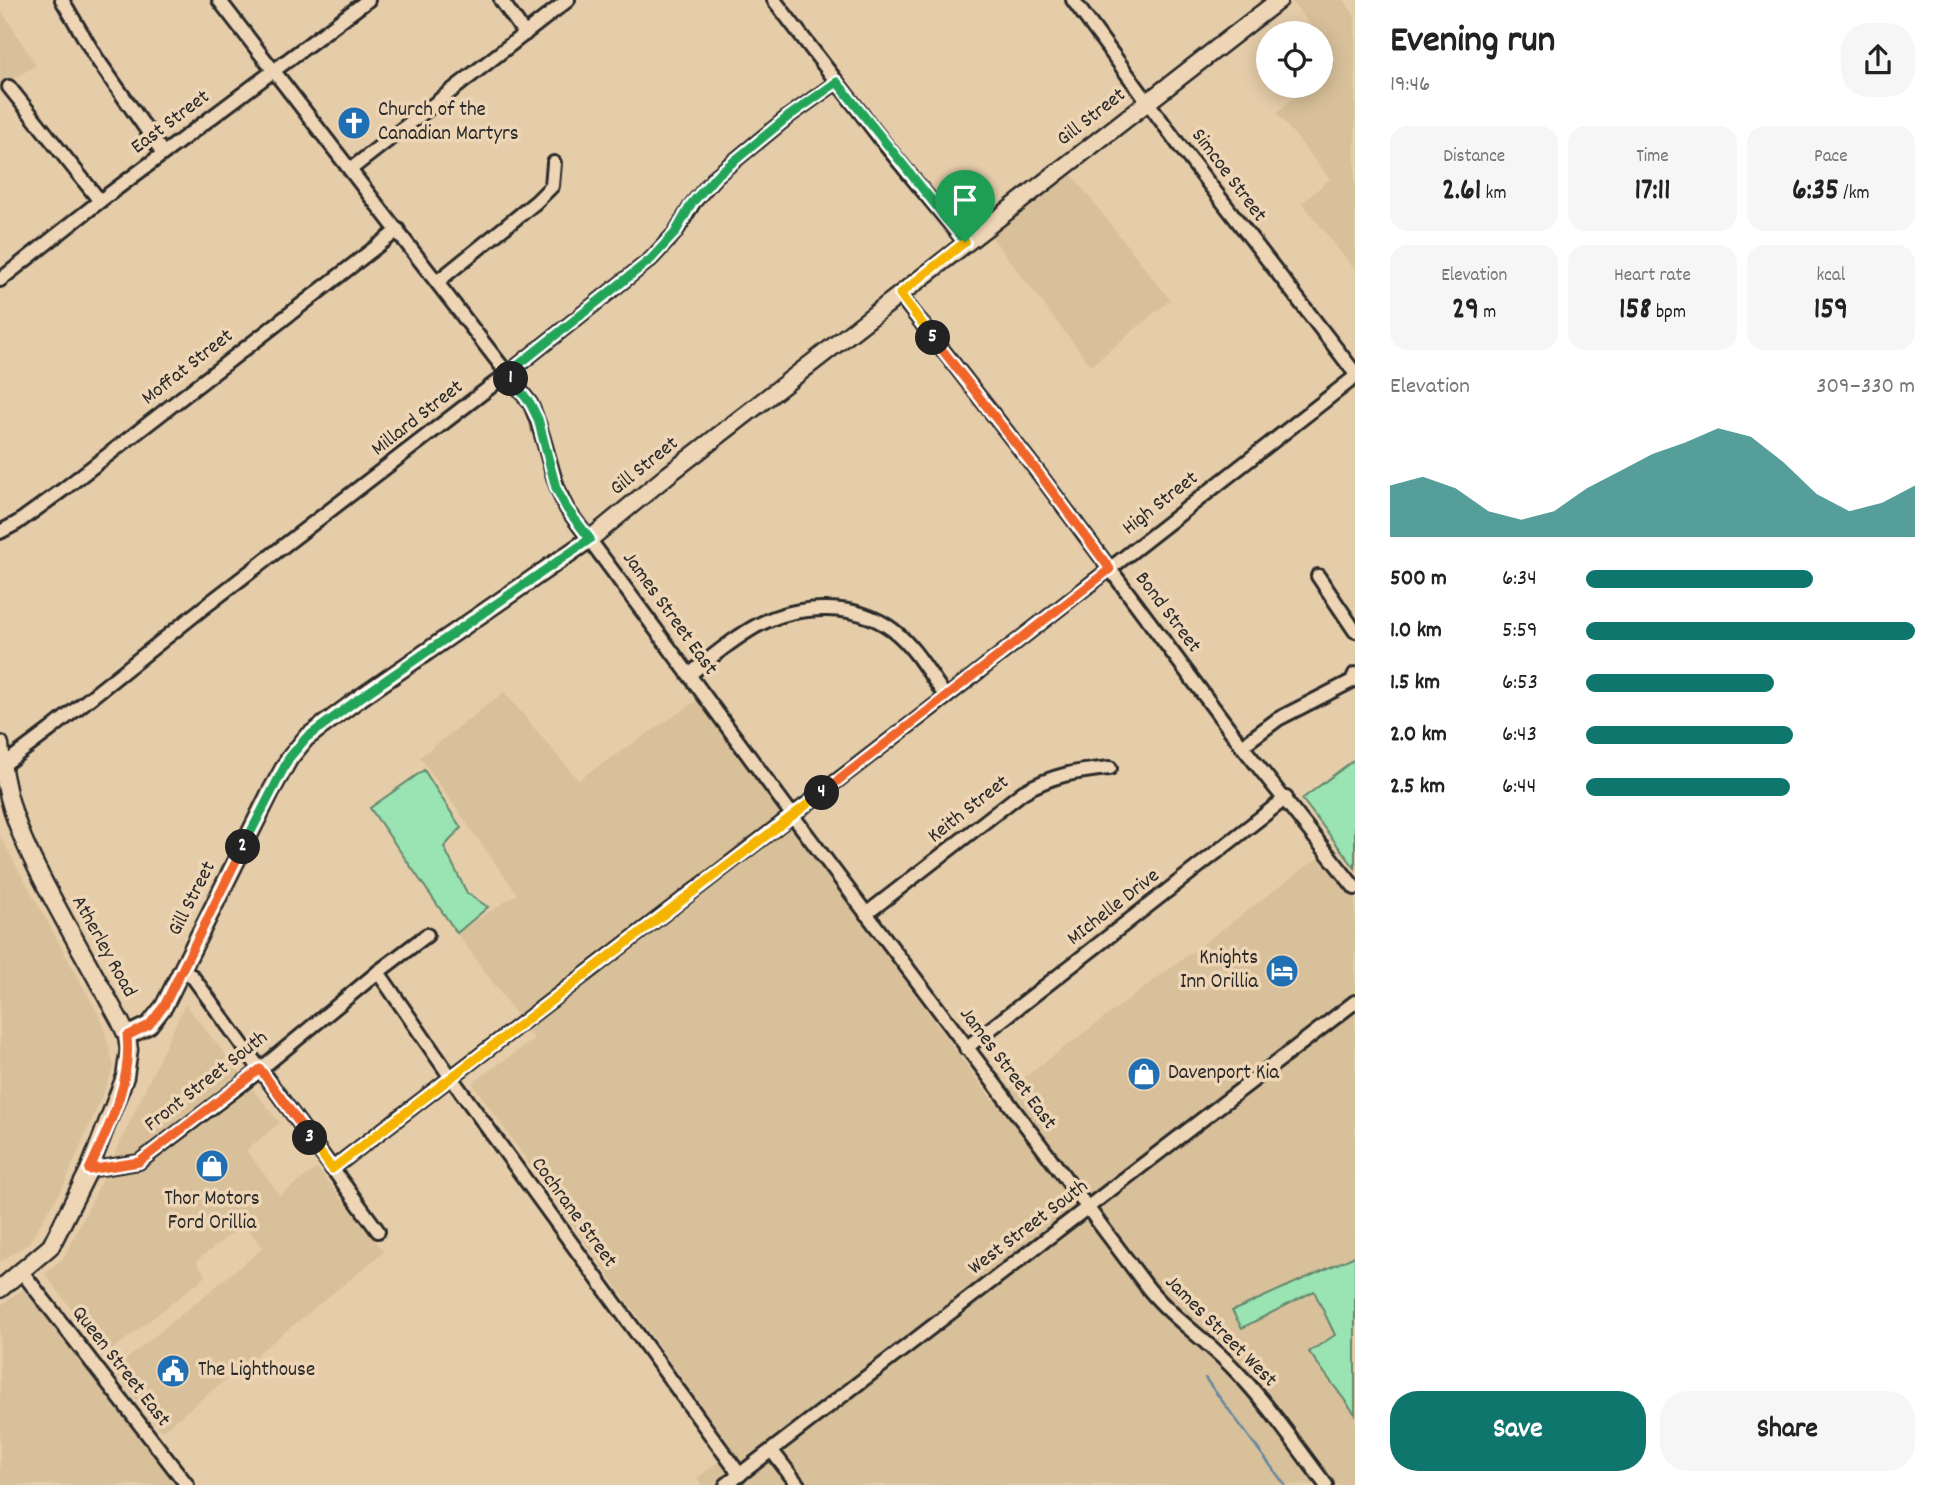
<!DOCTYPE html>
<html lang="en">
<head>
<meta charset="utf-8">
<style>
  body { margin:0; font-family:Dekko,sans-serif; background:#f6f6f6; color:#222; height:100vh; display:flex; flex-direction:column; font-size:26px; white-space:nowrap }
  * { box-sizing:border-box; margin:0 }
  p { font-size:23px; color:#767676 }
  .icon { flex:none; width:38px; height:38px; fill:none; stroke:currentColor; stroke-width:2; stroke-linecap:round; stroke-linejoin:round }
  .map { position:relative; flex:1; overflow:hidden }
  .drawer { display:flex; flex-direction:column; background:#fff; width:595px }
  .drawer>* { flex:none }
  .fabs { position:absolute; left:1256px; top:21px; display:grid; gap:14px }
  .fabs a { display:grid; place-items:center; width:77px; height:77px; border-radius:50%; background:#fff; box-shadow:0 4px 18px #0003; font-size:35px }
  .pin { position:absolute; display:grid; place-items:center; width:60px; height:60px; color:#fff; margin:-72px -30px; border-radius:50% 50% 50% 0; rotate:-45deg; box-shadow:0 0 7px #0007 }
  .pin .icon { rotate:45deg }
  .km { position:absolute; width:35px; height:35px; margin:-18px; border-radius:50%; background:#222; color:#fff; font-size:19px; line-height:35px; text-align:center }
  .round { display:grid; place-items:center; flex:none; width:74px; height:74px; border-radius:28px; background:#f6f6f6 }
  .overview { display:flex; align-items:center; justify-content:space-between; height:119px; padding:0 35px }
  h1 { font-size:38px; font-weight:700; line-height:52px }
  .stats { display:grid; grid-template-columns:repeat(3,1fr); gap:10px; height:119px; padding:7px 35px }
  .stats div { display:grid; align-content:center; border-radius:18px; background:#f6f6f6; text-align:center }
  .stats b { font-size:30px; font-weight:700 }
  .stats small { font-size:19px; font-weight:400 }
  .stats p { font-size:19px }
  .chart { height:196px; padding:14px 35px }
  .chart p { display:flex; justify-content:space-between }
  .chart svg { width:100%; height:126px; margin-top:7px; fill:#0f766e; opacity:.7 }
  .primary-button { display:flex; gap:14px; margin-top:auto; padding:14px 35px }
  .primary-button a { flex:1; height:80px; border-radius:28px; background:#0f766e; color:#fff; font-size:28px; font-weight:700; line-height:80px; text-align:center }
  .primary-button a+a { background:#f6f6f6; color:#222 }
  ul { padding:0 35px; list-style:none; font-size:23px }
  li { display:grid; grid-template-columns:112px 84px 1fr; align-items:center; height:52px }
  li i { height:18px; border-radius:9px; background:#0f766e }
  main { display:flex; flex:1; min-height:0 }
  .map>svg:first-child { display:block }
  .built { fill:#d8c09a }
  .green { fill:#9ae3b2; stroke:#62876e; stroke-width:2 }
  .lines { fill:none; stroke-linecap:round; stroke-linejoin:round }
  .stream { stroke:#67879f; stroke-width:2.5 }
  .minor-casing { stroke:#2b2b2b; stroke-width:18 }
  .major-casing { stroke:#2b2b2b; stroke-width:21 }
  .minor { stroke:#edd5b5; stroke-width:12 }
  .major { stroke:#edd5b5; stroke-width:16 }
  .split-1-casing { stroke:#fff; stroke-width:14 }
  .split-2-casing { stroke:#fff; stroke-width:14 }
  .split-3-casing { stroke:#fff; stroke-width:14 }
  .split-4-casing { stroke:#fff; stroke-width:14 }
  .split-5-casing { stroke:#fff; stroke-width:14 }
  .split-6-casing { stroke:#fff; stroke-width:14 }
  .split-1 { stroke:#22a559; stroke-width:9 }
  .split-2 { stroke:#22a559; stroke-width:9 }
  .split-3 { stroke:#f0652b; stroke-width:9 }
  .split-4 { stroke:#f5b400; stroke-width:9 }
  .split-5 { stroke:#f0652b; stroke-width:9 }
  .split-6 { stroke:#f5b400; stroke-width:9 }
  .labels { text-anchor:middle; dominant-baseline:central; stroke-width:7; stroke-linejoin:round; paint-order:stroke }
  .poi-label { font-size:21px; fill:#2b2b2b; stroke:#edd5b5; text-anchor:start }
  .street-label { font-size:21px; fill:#2b2b2b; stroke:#edd5b5 }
</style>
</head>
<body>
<main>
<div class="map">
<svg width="1355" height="1485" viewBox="0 0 1355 1485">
  <rect width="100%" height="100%" fill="#e6cdaa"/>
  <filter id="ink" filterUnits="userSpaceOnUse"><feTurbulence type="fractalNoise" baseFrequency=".0143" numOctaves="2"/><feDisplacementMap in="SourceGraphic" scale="14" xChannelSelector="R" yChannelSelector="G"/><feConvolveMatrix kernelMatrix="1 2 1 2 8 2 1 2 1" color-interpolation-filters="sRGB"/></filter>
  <g filter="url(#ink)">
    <!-- built -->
    <g class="built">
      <polygon points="1295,0 1344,0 1355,16 1355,270 1302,203 1330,179 1277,113 1306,86 1321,86 1321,72 1336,59 1321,39 1321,33 1317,33 1292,2"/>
      <polygon points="0,8 36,65 0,87"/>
      <polygon points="1072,175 1170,300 1091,366 990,235"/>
      <polygon points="504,692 578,780 698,700 993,1101 1319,857 1355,899 1355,1256 1232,1312 1243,1328 1314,1291 1335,1335 1309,1352 1355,1414 1355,1485 701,1485 697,1478 733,1450 472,1083 534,1039 457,933 517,894 420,757"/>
      <polygon points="0,836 102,1021 114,1067 64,1185 29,1243 0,1262"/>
      <polygon points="185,1004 280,1123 246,1150 280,1195 317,1168 384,1252 162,1431 113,1370 263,1248 244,1224 196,1261 206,1276 106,1355 45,1274 64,1257 105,1175"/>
      <polygon points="23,1289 93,1377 176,1485 0,1485 0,1306"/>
    </g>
    <!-- green -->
    <g class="green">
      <polygon points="1355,759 1355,868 1302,799"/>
      <polygon points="424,770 461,828 444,847 467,893 488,907 457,933 370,808"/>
      <polygon points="1355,1256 1355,1414 1309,1352 1335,1335 1314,1291 1242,1328 1232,1311"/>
    </g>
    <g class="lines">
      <!-- stream -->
      <polyline class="stream" points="1205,1378 1285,1485"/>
      <defs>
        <g id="minor">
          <polyline points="62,0 97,59 163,153"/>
          <path d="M219,0L530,403C547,438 549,476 567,509L793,816L1148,1288C1174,1320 1207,1340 1235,1370C1269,1405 1296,1446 1326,1485"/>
          <polyline points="501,0 525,34"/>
          <polyline points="774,0 887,147 965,242"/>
          <polyline points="1073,0 1179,145 1355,373"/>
          <polyline points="9,87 100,201"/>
          <polyline points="351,169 568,0"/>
          <polyline points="0,280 100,201 368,0"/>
          <polyline points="437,282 536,202 552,186 554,163"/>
          <polyline points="899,294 1034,467 1242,746 1355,888"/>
          <polyline points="0,532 17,523 64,489 398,230"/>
          <polyline points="1318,576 1355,631"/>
          <path d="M690,674C712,657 735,637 760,624C800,604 856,602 893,630C915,647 930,675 946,697"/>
          <polyline points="1242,746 1278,719 1352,681 1355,674"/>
          <polyline points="2,766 50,730 203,608 507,374 651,259 675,233 693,203 716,176 789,116 837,82"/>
          <path d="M866,914L1023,792C1052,775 1077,771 1110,768"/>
          <polyline points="182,971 192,976 378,1231"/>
          <polyline points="378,972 452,1079 740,1475"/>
          <polyline points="966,1048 1286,798"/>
          <polyline points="332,1169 946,697 1355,377"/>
          <polyline points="89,1170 139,1162 251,1077 378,972 427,935"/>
          <polyline points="22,1272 187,1485"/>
          <polyline points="772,1451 798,1485"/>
          <polyline points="726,1485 1355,1002"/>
        </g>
        <g id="major">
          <path d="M0,744C5,813 31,859 63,918C82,952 101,987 120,1021L127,1036L129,1050L125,1077L89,1170L51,1246L0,1289"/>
          <polyline points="127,1036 149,1025 164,1006 270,793 289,759 306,738 357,700 590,539 669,474 1279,0"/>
        </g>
      </defs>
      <!-- minor casing -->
      <use href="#minor" class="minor-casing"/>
      <!-- major casing -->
      <use href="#major" class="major-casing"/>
      <!-- minor -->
      <use href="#minor" class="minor"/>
      <!-- major -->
      <use href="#major" class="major"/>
    </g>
  </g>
  <g class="lines" filter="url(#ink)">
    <defs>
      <polyline id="split-1" points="511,379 507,374 651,259 675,233 692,203 716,176 789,116 837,82 965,242"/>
      <polyline id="split-2" points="243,847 289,758 306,738 357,700 590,539 567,509 556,488 538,419 530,403 511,379"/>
      <path id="split-3" d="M243,847L164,1006L149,1025L127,1036C132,1083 108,1128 89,1170L139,1162L260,1069L310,1138"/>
      <polyline id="split-4" points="310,1138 332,1169 822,793"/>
      <polyline id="split-5" points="822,793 1110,569 1034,467 933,338"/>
      <polyline id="split-6" points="933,338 900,294 965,242"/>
    </defs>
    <!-- split-1 casing -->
    <use href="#split-1" class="split-1-casing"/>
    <!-- split-2 casing -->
    <use href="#split-2" class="split-2-casing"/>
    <!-- split-3 casing -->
    <use href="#split-3" class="split-3-casing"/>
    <!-- split-4 casing -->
    <use href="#split-4" class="split-4-casing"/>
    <!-- split-5 casing -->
    <use href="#split-5" class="split-5-casing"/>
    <!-- split-6 casing -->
    <use href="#split-6" class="split-6-casing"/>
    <!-- split-1 -->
    <use href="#split-1" class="split-1"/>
    <!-- split-2 -->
    <use href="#split-2" class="split-2"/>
    <!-- split-3 -->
    <use href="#split-3" class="split-3"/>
    <!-- split-4 -->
    <use href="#split-4" class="split-4"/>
    <!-- split-5 -->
    <use href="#split-5" class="split-5"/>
    <!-- split-6 -->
    <use href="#split-6" class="split-6"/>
  </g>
  <!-- icons -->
  <defs>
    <symbol id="church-disc" viewBox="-11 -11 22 22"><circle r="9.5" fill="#1f6fb2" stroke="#edd5b5"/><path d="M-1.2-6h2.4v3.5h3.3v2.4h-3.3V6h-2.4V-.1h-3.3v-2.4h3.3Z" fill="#fff"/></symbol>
    <symbol id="hotel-disc" viewBox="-11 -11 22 22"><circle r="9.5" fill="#1f6fb2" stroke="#edd5b5"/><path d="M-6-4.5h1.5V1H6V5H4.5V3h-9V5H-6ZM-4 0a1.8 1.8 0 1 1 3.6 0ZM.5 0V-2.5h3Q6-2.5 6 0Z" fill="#fff"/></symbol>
    <symbol id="shop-disc" viewBox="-11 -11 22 22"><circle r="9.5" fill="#1f6fb2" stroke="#edd5b5"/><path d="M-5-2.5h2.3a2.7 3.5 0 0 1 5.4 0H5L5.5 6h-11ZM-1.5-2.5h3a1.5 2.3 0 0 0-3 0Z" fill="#fff"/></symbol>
    <symbol id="civic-disc" viewBox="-11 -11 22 22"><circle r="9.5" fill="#1f6fb2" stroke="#edd5b5"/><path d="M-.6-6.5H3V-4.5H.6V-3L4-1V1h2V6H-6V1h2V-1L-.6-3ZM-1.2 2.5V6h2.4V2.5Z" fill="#fff"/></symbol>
  </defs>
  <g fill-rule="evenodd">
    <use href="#church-disc" x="335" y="104" width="38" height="38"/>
    <use href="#hotel-disc" x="1263" y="952" width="38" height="38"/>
    <use href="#shop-disc" x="1125" y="1055" width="38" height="38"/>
    <use href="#shop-disc" x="193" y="1147" width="38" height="38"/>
    <use href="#civic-disc" x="154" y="1352" width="38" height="38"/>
  </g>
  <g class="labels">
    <!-- poi labels -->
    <g class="poi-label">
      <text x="378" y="111">Church of the<tspan x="378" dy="24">Canadian Martyrs</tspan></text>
      <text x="1258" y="959" text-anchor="end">Knights<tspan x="1258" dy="24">Inn Orillia</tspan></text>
      <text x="1168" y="1074">Davenport Kia</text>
      <text x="212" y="1200" text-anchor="middle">Thor Motors<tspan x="212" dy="24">Ford Orillia</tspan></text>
      <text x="198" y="1371">The Lighthouse</text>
    </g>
    <!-- street labels -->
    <g class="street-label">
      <text transform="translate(1092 118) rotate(-38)">Gill Street</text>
      <text transform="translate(171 123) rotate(-37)">East Street</text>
      <text transform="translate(1228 176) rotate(53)">Simcoe Street</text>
      <text transform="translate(188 368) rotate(-38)">Moffat Street</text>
      <text transform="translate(418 419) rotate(-38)">Millard Street</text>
      <text transform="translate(645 467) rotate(-39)">Gill Street</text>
      <text transform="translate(1161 504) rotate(-38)">High Street</text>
      <text transform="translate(1167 613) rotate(53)">Bond Street</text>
      <text transform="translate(669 614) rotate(54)">James Street East</text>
      <text transform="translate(969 810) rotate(-38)">Keith Street</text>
      <text transform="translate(193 899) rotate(-63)">Gill Street</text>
      <text transform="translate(1114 908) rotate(-38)">MIchelle Drive</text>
      <text transform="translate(103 947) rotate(61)">Atherley Road</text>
      <text transform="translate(1007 1069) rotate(53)">James Street East</text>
      <text transform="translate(207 1082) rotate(-38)">Front Street South</text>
      <text transform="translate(573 1213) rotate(54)">Cochrane Street</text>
      <text transform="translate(1029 1228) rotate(-37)">West Street South</text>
      <text transform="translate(1220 1332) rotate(45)">James Street West</text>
      <text transform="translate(120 1367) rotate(52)">Queen Street East</text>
    </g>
  </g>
</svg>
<div class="fabs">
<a><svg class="icon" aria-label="locate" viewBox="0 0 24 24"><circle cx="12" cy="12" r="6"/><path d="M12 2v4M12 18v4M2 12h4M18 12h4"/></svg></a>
</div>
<div class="pin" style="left:965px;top:242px;background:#1e9e55"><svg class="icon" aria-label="arrive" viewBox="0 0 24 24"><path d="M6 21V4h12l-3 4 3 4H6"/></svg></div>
<b class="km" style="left:511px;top:379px">1</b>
<b class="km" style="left:243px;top:847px">2</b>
<b class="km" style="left:310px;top:1138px">3</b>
<b class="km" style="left:822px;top:793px">4</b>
<b class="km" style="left:933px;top:338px">5</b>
</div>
<section class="drawer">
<div class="overview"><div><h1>Evening run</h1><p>19:46</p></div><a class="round"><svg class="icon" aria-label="share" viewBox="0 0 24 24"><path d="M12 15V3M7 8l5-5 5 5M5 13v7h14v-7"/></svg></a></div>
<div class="stats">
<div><p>Distance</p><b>2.61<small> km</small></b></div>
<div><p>Time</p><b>17:11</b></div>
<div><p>Pace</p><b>6:35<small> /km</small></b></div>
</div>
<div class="stats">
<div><p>Elevation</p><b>29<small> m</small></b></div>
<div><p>Heart rate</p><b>158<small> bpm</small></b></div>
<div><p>kcal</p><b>159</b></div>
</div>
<div class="chart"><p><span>Elevation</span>309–330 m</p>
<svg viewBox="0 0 160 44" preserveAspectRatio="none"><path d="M0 44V26L10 23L20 27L30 35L40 38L50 35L60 27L70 21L80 15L90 11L100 6L110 9L120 18L130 29L140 35L150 32L160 26V44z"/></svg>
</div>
<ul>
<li><b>500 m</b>6:34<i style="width:69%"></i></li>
<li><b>1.0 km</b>5:59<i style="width:100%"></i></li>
<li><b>1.5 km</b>6:53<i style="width:57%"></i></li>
<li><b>2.0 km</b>6:43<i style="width:63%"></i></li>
<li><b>2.5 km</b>6:44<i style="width:62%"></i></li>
</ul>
<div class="primary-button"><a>Save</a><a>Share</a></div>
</section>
</main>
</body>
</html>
